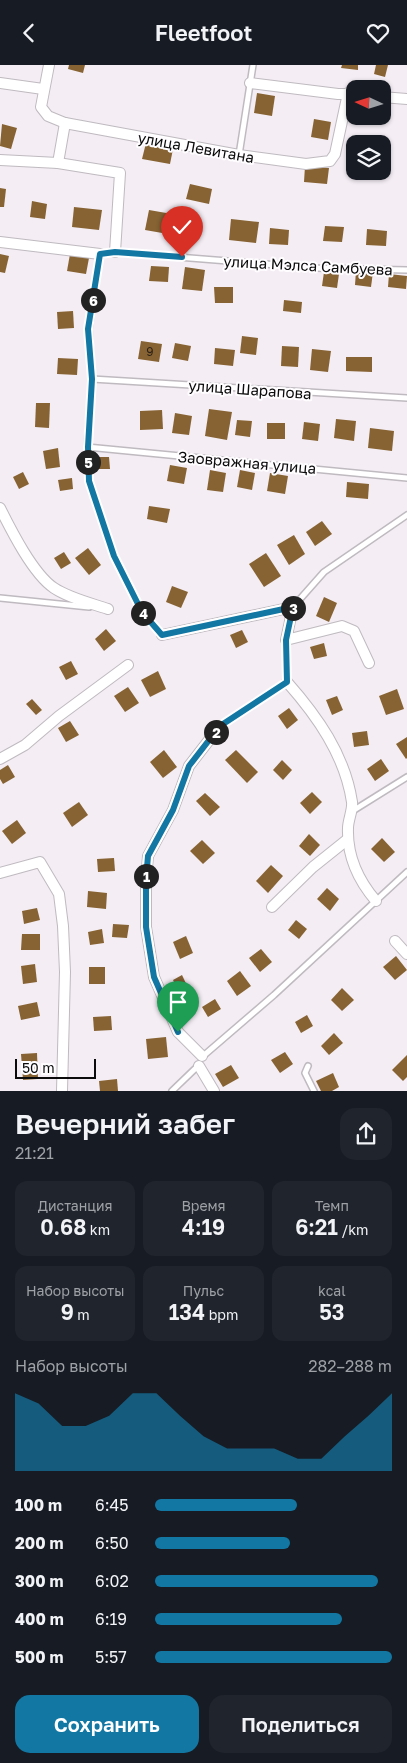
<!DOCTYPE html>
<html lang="ru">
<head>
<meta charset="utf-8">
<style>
  body { margin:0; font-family:"Golos Text",sans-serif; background:#20242c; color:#f1f3f6; height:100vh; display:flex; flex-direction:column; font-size:19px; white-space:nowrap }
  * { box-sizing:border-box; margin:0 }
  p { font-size:16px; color:#9ea1a6 }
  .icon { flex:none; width:28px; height:28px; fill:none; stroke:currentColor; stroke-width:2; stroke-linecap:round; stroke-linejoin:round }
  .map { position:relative; height:1026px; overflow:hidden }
  .drawer { display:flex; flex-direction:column; background:#171b24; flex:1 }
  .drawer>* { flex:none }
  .needle { width:32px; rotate:274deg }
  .tools { position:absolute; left:346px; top:15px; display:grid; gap:10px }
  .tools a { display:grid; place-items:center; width:45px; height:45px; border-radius:10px; background:#171b24; box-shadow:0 1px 4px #0004; font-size:25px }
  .scale { position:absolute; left:15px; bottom:12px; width:81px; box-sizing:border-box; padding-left:5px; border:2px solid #0c0b0c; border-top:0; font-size:14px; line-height:18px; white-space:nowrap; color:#0c0b0c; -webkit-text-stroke:4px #fffdff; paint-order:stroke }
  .pin { position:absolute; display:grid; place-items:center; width:42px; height:42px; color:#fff; margin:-51px -21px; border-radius:50% 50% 50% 0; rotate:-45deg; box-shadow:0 0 5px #0007 }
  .pin .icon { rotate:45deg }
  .km { position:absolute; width:25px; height:25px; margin:-12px; border-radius:50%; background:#222; color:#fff; font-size:14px; line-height:25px; text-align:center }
  .round { display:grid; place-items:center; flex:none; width:52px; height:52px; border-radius:15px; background:#20242c }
  .summary { display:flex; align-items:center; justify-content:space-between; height:85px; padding:0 15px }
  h1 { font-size:28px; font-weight:600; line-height:38px }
  .figures { display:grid; grid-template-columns:repeat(3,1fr); gap:8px; height:85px; padding:5px 15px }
  .figures div { display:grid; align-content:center; border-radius:12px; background:#20242c; text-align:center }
  .figures b { font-size:21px; font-weight:600 }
  .figures small { font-size:14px; font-weight:400 }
  .figures p { font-size:14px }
  .chart { height:140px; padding:10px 15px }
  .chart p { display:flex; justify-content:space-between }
  .chart svg { width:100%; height:90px; margin-top:5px; fill:#1377a3; opacity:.7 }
  .action { display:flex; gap:10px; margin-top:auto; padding:10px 15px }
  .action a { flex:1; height:58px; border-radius:15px; background:#1377a3; color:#fff; font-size:20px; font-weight:600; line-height:58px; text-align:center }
  .action a+a { background:#20242c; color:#f1f3f6 }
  ul { padding:0 15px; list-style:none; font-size:16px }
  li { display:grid; grid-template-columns:80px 60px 1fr; align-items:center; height:38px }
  li i { height:12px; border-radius:6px; background:#1377a3 }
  header { display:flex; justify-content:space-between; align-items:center; height:65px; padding:0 15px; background:#171b24; font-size:22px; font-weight:600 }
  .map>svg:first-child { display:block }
  .building { fill:#876333 }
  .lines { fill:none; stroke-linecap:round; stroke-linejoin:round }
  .service-casing { stroke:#bfbabf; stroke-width:8 }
  .minor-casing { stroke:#bfbabf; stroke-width:12 }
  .service { stroke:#fff; stroke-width:5 }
  .minor { stroke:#fff; stroke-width:10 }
  .route-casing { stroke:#fff; stroke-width:10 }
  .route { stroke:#1377a3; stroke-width:6 }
  .labels { text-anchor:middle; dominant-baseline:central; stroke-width:4; stroke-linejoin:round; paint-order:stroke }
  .number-label { font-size:12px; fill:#2b2116 }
  .street-label { font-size:15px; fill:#0c0b0c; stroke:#fffdff }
</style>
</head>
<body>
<header><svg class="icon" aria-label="back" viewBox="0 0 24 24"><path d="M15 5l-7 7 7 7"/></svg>Fleetfoot<svg class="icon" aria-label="heart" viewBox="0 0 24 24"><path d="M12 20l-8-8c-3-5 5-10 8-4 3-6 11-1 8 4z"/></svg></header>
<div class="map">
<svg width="407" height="1026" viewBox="0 0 407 1026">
  <rect width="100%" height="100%" fill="#f4eef4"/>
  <!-- building -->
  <g class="building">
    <polygon points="69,0 85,0 83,8 68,4"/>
    <polygon points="342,0 358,0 358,5 341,3"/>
    <polygon points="376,0 388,0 385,12 374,9"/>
    <polygon points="257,28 275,31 272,51 254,48"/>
    <polygon points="314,54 331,57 328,75 311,72"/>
    <polygon points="2,59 17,63 11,84 0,81"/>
    <polygon points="146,78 173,84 170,99 142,94"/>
    <polygon points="305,101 329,103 327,119 304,117"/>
    <polygon points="190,119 212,124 209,139 186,134"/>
    <polygon points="0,123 6,124 4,142 0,142"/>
    <polygon points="32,136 47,139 45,154 30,152"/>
    <polygon points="74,142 102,145 99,165 72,162"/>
    <polygon points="149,145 172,149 168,169 145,165"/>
    <polygon points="231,154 259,157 256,178 229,175"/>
    <polygon points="325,161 344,162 342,177 323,176"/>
    <polygon points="270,163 289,165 288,180 269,179"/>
    <polygon points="367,164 387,166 386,181 366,180"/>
    <polygon points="0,189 9,191 5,208 0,207"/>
    <polygon points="70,189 89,193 86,209 67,206"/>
    <polygon points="151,201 169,202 168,217 149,216"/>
    <polygon points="185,202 205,205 202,226 182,224"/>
    <polygon points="356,206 373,207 371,222 355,220"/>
    <polygon points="324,207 339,209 337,223 322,221"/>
    <polygon points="389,209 407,211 406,224 388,222"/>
    <polygon points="214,222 233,222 233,238 215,238"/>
    <polygon points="284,235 302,237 301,248 283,246"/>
    <polygon points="73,246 74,263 58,264 57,247"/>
    <polygon points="242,271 258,273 256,290 240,288"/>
    <polygon points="141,276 162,279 159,297 138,294"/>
    <polygon points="175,278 191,281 188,296 172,293"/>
    <polygon points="282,281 299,282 298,302 281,301"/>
    <polygon points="215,283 235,285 233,301 214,299"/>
    <polygon points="312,284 331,286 328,307 310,305"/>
    <polygon points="346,292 372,292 372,307 346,306"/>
    <polygon points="58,293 78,294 77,310 57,309"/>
    <polygon points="36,338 50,338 49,363 35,362"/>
    <polygon points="209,344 232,347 227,375 205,371"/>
    <polygon points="162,345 163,364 140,365 140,346"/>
    <polygon points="175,348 192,351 189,370 172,368"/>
    <polygon points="336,354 356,356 354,376 334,373"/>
    <polygon points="237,355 252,356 250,372 235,370"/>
    <polygon points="304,357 320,359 318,376 302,374"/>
    <rect x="267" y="358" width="18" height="16"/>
    <polygon points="370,363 394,366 392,386 368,383"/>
    <polygon points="58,383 60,402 46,404 43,386"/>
    <polygon points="99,392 109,392 110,404 99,404"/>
    <polygon points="170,400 187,403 184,419 167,416"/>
    <polygon points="210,405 226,408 223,427 207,425"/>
    <polygon points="240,405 255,408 252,425 237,422"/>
    <polygon points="23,407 29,419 19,424 13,412"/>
    <polygon points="270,408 288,411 285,429 267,426"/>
    <polygon points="72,413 73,424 60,426 58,415"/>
    <polygon points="347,417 369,419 368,434 346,432"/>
    <polygon points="149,441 170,444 167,458 147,454"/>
    <polygon points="322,456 332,469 315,481 306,467"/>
    <polygon points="294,470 305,489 289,500 277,480"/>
    <polygon points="88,483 101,500 89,510 75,493"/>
    <polygon points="64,487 71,498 61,504 54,493"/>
    <polygon points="266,488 281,511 264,522 249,499"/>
    <polygon points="172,521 188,527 181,543 166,537"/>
    <polygon points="324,532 337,538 329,557 316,551"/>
    <polygon points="106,564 116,576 104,586 95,574"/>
    <polygon points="242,565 248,577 236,583 230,570"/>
    <polygon points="324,578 327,591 314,594 310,582"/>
    <polygon points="71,596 78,609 66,615 59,602"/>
    <polygon points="158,606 166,624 150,632 141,615"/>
    <polygon points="128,622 139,638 125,647 114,631"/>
    <polygon points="397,624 404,644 386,650 379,631"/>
    <polygon points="337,631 343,645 332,650 326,635"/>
    <polygon points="32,634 42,645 36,650 26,639"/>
    <polygon points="289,643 298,655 287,664 278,651"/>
    <polygon points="70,656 79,670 66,677 58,663"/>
    <polygon points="367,666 369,680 354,682 352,668"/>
    <polygon points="407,672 407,693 406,694 396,679"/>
    <polygon points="164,685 177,702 163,713 150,697"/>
    <polygon points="236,685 258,707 247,718 225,695"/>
    <polygon points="381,694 389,706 375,716 367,704"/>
    <polygon points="282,695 292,705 283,715 273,705"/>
    <polygon points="8,700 15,712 3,719 0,714 0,705"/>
    <polygon points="312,727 322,737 310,749 300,738"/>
    <polygon points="205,728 220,742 210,751 196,736"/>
    <polygon points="79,737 88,750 72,762 63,748"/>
    <polygon points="17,755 26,768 12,779 2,766"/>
    <polygon points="309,769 320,780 310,791 299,781"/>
    <polygon points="382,773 395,787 384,797 371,784"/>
    <polygon points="202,775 215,788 203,799 190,786"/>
    <polygon points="114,793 115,806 98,807 97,794"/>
    <polygon points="271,800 283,811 268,828 256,816"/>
    <polygon points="327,823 339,834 330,846 317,834"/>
    <polygon points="88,826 107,828 106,844 87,842"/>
    <polygon points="37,843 40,855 24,859 22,846"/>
    <polygon points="296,855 307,864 299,874 288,865"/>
    <polygon points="113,859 129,860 127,873 112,872"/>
    <polygon points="102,864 104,878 90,880 88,867"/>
    <polygon points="22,869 40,869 40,885 21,885"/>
    <polygon points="186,871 193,888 180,894 173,877"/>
    <polygon points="261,884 272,897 260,907 249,893"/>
    <polygon points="396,891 407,905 395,915 383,902"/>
    <polygon points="35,899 37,917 23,919 21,901"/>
    <rect x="89" y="902" width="16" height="17"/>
    <polygon points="240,906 251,921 237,931 227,916"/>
    <polygon points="182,910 190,927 181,931 173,915"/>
    <polygon points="342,923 354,935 342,946 331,935"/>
    <polygon points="215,934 221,944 208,952 202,942"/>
    <polygon points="37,937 40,951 21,955 18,941"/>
    <polygon points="307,950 313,961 301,968 295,957"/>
    <polygon points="111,951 112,965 94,966 93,952"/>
    <polygon points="334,968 343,978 329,990 321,981"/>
    <polygon points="166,972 168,992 148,994 146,974"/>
    <polygon points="285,987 293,999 280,1008 271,995"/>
    <polygon points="37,988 38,1014 23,1015 21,989"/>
    <polygon points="407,990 407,1012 403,1016 392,1005"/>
    <polygon points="231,1000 239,1013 223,1022 215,1009"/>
    <polygon points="333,1008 339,1022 332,1026 321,1026 316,1016"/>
    <polygon points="117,1014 118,1026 100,1026 99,1016"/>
  </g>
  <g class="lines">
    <defs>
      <g id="service">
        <polyline points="239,90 253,0"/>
        <polyline points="92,314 407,333"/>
        <polyline points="87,382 407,413"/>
        <polyline points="0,533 89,542"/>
        <polyline points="293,542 324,507 407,450"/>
        <polyline points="162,570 142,547 114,491 89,416 87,382 92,314 89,264 100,189 115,187 315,203 407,205"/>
        <polyline points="220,661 287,617 286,575"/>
        <polyline points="351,747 407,712"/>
        <polyline points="202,992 274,930 407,807"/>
        <polyline points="308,1001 305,1008 314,1026"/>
        <polyline points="172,1026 199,1000"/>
      </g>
      <g id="minor">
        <polyline points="49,0 41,42 48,51 65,58 239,90 306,99 330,96 335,89 348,28"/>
        <polyline points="0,18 43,24"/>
        <polyline points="250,18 338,29 354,29"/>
        <polyline points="382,32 407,34"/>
        <polyline points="0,95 58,98 120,108 115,187"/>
        <polyline points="58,98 65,58"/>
        <polyline points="0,177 100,189"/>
        <path d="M0,443C11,465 33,509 54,523C69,533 90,538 108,544"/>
        <polyline points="162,570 293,542 286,575 342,561 354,566 369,598"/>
        <path d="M287,617C317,651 345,690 352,737C353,745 348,755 348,763C347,791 358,815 376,836"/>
        <polyline points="0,694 25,680 59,651 128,600"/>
        <polyline points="0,808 40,797 59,829 63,861 65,907 62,1026"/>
        <polyline points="272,842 313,802 348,774"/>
        <polyline points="395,876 407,889"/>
        <polyline points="202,991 178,967 154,912 146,862 146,815 148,791 173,745 189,701 220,661"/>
        <polyline points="199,1001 214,1026"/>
      </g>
    </defs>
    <!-- service casing -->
    <use href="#service" class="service-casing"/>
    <!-- minor casing -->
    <use href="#minor" class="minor-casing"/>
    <!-- service -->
    <use href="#service" class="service"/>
    <!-- minor -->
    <use href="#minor" class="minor"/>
  </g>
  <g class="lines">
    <defs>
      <polyline id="route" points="178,967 154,912 146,862 146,814 148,791 173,745 189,701 220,661 287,617 286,575 293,542 162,570 142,547 114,491 89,416 88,382 92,314 88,264 100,189 115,187 182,192"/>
    </defs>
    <!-- route casing -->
    <use href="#route" class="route-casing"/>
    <!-- route -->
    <use href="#route" class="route"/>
  </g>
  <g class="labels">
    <!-- number labels -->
    <g class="number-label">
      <text x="150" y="286">9</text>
    </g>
    <!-- street labels -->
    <g class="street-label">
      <text transform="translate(196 82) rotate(10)">улица Левитана</text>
      <text transform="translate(308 200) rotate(3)">улица Мэлса Самбуева</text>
      <text transform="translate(250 324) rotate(4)">улица Шарапова</text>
      <text transform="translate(247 397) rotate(5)">Заовражная улица</text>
    </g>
  </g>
</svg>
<div class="tools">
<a><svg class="needle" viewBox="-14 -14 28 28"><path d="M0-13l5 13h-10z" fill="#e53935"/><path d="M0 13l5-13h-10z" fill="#9ea1a6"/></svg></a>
<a><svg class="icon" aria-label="layers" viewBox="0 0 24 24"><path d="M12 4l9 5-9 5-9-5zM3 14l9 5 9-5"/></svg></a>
</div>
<div class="scale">50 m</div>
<div class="pin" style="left:178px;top:967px;background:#1e9e55"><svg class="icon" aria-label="arrive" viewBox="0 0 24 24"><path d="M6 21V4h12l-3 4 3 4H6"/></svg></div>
<div class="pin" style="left:182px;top:192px;background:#d93025"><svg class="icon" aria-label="check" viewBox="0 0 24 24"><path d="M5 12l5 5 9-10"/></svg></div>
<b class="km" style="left:146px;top:811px">1</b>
<b class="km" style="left:216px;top:667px">2</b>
<b class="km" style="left:293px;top:543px">3</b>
<b class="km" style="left:143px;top:548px">4</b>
<b class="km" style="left:88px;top:397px">5</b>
<b class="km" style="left:93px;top:235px">6</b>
</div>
<section class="drawer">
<div class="summary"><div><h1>Вечерний забег</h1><p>21:21</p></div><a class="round"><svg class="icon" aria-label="share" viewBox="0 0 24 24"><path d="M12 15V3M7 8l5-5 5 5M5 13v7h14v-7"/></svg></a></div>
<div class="figures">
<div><p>Дистанция</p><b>0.68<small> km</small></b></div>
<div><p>Время</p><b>4:19</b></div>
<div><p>Темп</p><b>6:21<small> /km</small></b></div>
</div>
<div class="figures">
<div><p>Набор высоты</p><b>9<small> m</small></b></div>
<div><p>Пульс</p><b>134<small> bpm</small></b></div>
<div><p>kcal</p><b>53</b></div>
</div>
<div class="chart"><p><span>Набор высоты</span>282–288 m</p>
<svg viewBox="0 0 160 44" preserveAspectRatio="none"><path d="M0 44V6L10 11L20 22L30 22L40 17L50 6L60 6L70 17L80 27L90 33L100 33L110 33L120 38L130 38L140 27L150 17L160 6V44z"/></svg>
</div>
<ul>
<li><b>100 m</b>6:45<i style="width:60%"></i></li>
<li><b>200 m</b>6:50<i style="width:57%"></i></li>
<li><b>300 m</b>6:02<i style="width:94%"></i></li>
<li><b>400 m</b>6:19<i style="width:79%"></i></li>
<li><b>500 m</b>5:57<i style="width:100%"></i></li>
</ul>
<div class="action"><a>Сохранить</a><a>Поделиться</a></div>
</section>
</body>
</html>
